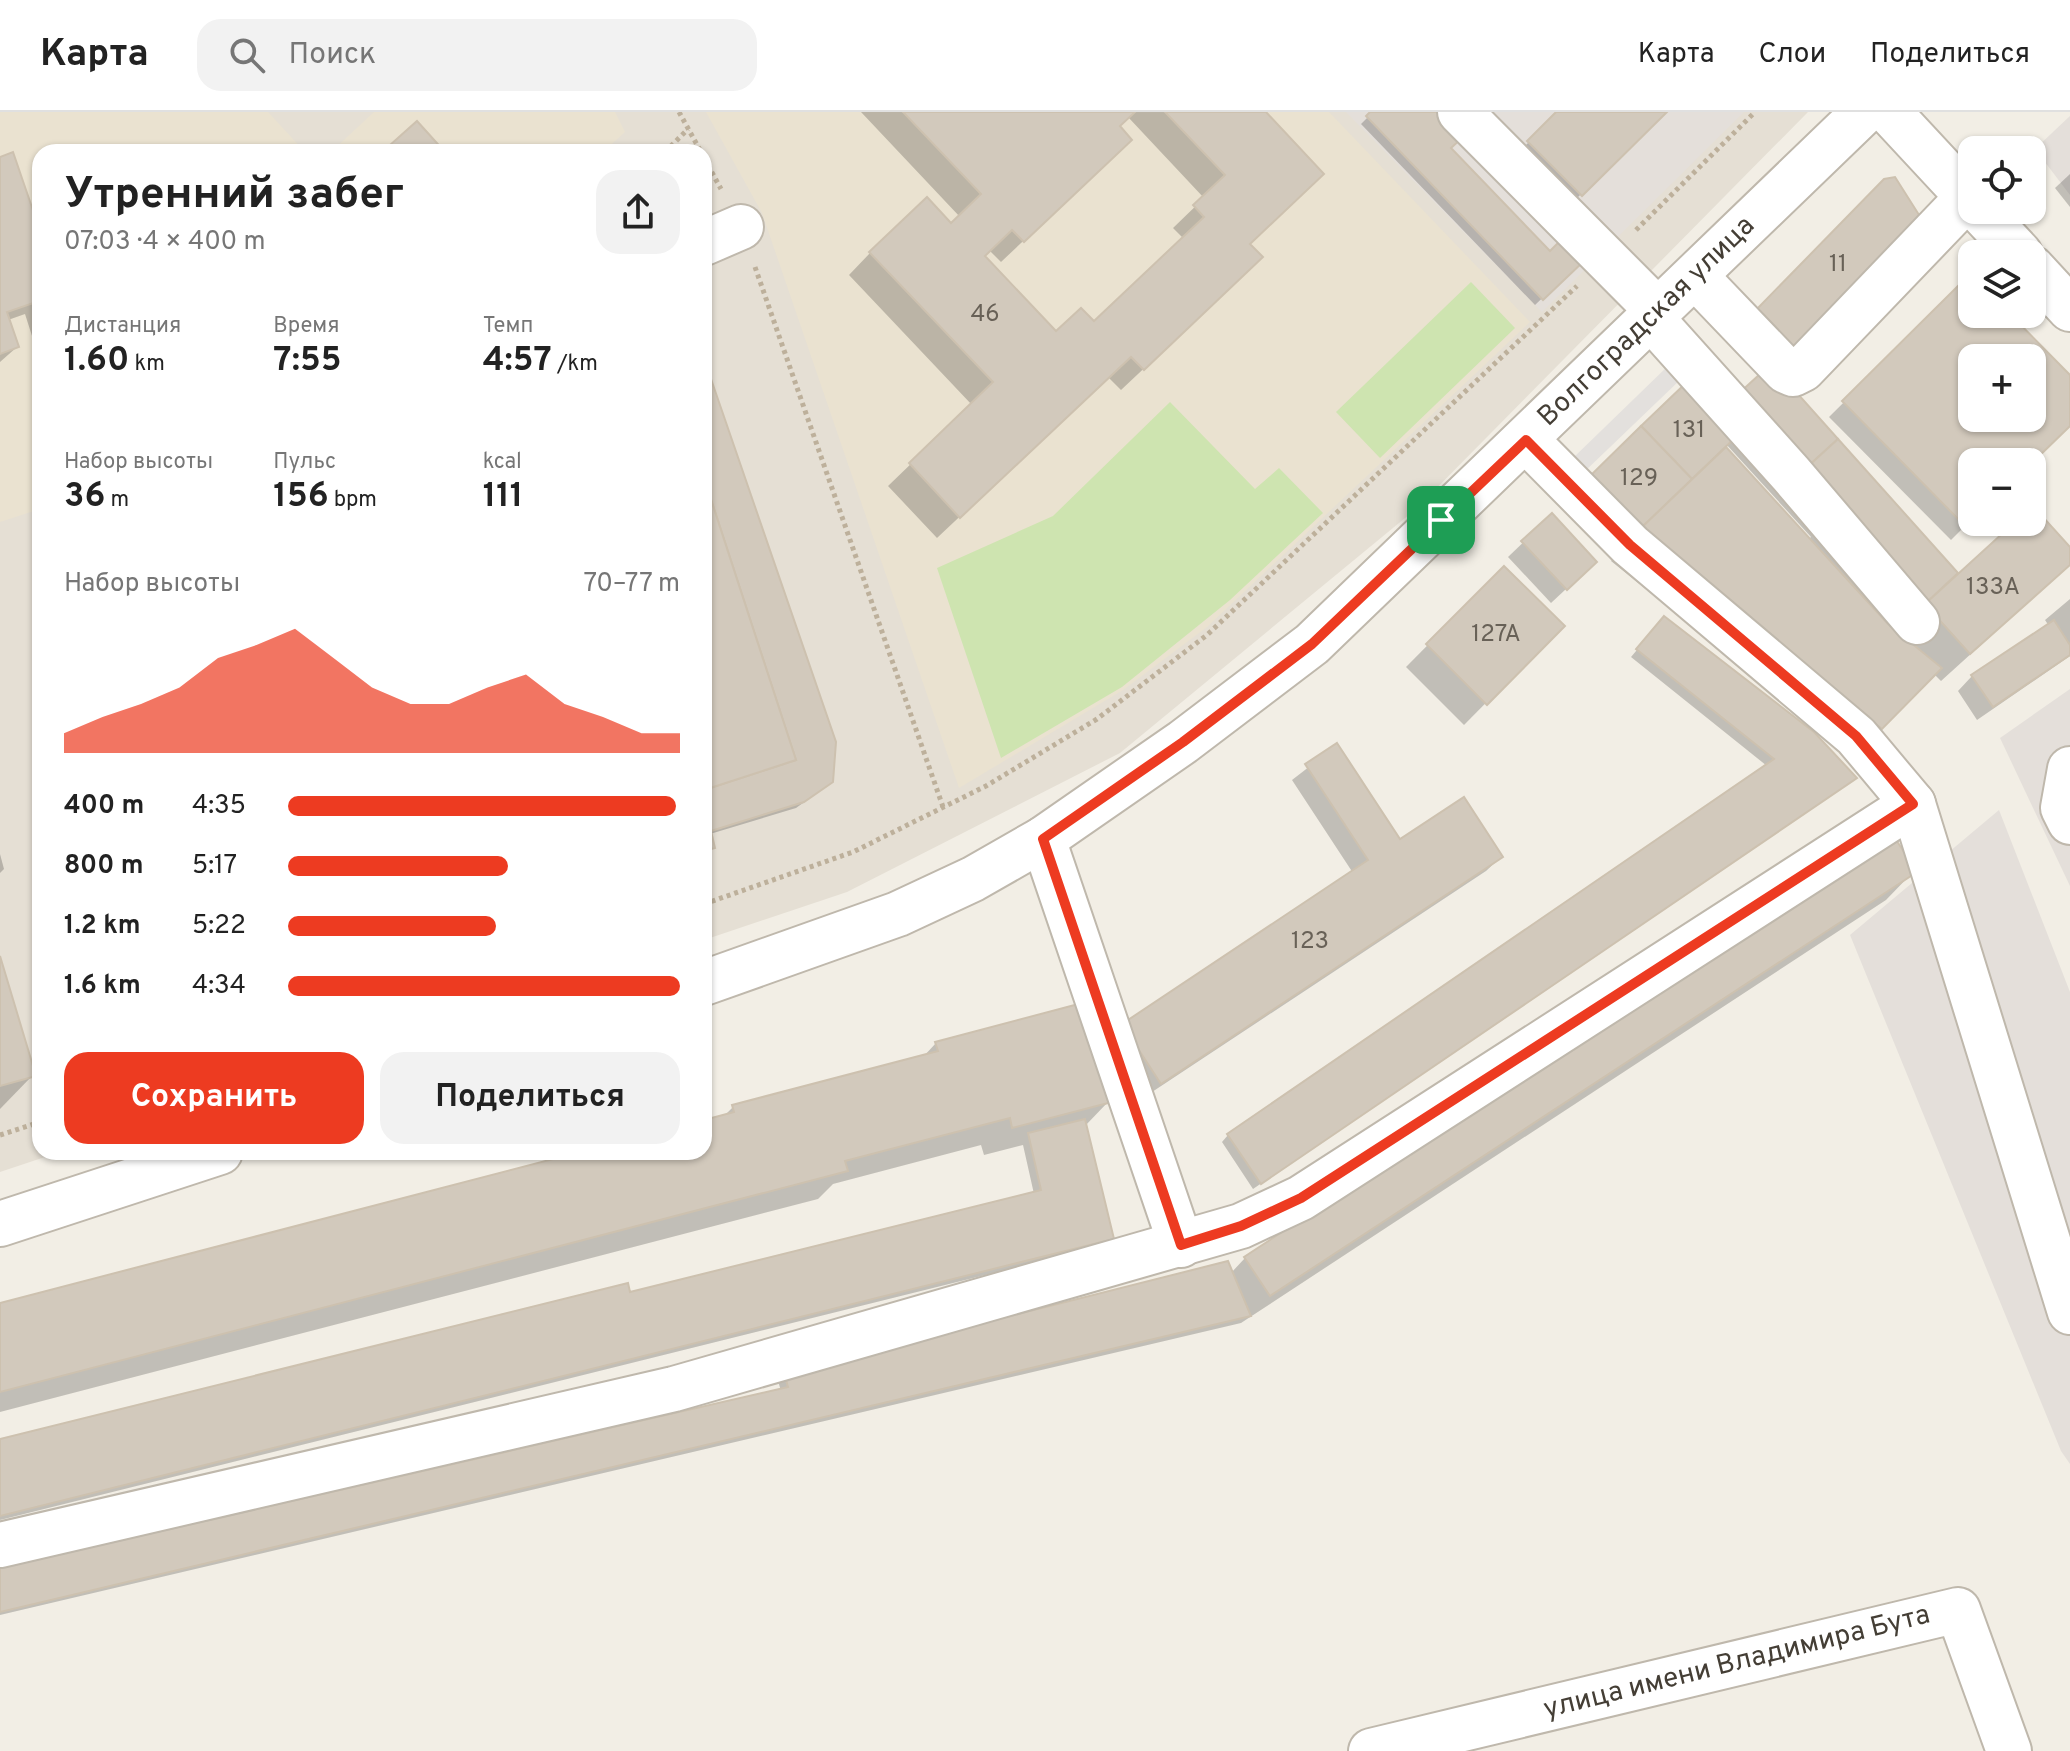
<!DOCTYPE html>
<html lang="ru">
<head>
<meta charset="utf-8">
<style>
  body { margin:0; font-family:Overpass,sans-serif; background:#f2f2f2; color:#222; height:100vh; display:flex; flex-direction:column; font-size:30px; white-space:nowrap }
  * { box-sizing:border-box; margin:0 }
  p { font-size:26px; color:#767676 }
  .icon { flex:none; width:44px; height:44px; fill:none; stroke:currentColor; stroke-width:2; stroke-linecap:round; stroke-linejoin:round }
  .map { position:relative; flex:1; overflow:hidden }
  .details { position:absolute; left:32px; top:32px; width:680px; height:1016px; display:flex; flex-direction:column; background:#fff; border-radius:24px; box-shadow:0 2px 6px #0004 }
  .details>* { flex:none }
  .buttons { position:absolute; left:1958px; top:24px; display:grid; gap:16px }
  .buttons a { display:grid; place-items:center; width:88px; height:88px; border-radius:16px; background:#fff; box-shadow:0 2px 6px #0004; font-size:40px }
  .pin { position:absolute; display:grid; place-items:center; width:68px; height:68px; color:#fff; margin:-34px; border-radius:16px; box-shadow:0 4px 12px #0006 }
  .round { display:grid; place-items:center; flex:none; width:84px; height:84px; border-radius:24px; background:#f2f2f2 }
  .head { display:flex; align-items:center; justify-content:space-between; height:136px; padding:0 32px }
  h1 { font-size:44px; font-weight:700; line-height:60px }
  .stats { display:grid; grid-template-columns:repeat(3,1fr); gap:12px; height:136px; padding:8px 32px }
  .stats div { display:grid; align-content:center }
  .stats b { font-size:34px; font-weight:700 }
  .stats small { font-size:22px; font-weight:400 }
  .stats p { font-size:22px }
  .chart { height:224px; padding:16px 32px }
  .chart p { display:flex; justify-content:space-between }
  .chart svg { width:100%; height:144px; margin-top:8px; fill:#ed3b21; opacity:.7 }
  .action { display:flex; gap:16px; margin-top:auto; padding:16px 32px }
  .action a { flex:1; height:92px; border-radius:24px; background:#ed3b21; color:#fff; font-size:32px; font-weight:700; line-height:92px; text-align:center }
  .action a+a { background:#f2f2f2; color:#222 }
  ul { padding:0 32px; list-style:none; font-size:26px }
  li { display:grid; grid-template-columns:128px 96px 1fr; align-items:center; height:60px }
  li i { height:20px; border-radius:10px; background:#ed3b21 }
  header { display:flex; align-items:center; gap:48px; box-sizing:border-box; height:112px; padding:0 40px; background:#fff; border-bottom:2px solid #e0e0e0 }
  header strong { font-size:38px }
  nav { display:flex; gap:44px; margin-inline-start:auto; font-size:28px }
  .search { width:560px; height:72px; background:#f2f2f2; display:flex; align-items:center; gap:20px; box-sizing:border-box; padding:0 28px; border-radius:24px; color:#767676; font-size:30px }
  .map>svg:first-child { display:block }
  .residential { fill:#e5dfd4 }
  .industrial { fill:#e4dfda }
  .education { fill:#eae2d0 }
  .green { fill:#cee4b0 }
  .parking { fill:#e3e0dd }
  .shadow { fill:#0003; fill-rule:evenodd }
  .building { fill:#d2c9bc; stroke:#cdc1af; stroke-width:2; fill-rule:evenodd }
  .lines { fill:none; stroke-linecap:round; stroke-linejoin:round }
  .minor-casing { stroke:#bfb8ac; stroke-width:48 }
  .path { stroke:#bdb09b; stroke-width:5; stroke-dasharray:4 4; stroke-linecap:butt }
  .minor { stroke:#fff; stroke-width:44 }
  .route-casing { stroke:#fff; stroke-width:16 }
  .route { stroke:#ed3b21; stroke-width:10 }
  .labels { text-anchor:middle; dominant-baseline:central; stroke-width:6; stroke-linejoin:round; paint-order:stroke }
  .number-label { font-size:24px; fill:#686157 }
  .street-label { font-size:28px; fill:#443e35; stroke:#fff }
</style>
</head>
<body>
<header>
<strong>Карта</strong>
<div class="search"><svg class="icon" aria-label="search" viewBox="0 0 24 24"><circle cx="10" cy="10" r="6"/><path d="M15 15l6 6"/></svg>Поиск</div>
<nav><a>Карта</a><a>Слои</a><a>Поделиться</a></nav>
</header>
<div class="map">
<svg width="2070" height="1639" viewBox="0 0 2070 1639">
  <rect width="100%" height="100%" fill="#f2eee5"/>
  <!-- residential -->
  <polygon class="residential" points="0,0 1808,0 1416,397 1120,641 847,780 704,828 704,40 40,40 40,1040 60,1040 0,1060"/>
  <!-- industrial -->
  <g class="industrial">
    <polygon points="1346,0 1744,0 1542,200"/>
    <polygon points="2070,4 2070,83 2035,37"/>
    <polygon points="2070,577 2070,774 2000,626"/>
    <polygon points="1999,698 2070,880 2070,1352 2061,1339 1850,823"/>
  </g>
  <!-- education -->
  <g class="education">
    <polygon points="0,0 268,0 305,40 40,40 40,397 0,410"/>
    <polygon points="374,0 615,0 625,20 603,40 331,40"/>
    <polygon points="706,0 1329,0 1530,210 1207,515 1123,578 959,676 762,101"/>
  </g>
  <!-- green -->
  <g class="green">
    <polygon points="1471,170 1515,216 1380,346 1336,300"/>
    <polygon points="1170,290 1255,377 1279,356 1323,401 1230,488 1122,575 1001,646 937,456 1053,404"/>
  </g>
  <!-- parking -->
  <polygon class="parking" points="1669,253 1682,266 1583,361 1571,348"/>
  <!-- shadow -->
  <g class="shadow">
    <path d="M861,0H1263L1248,132L1239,167L1121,278L1108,265L937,426L888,374L972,293L849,163L870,141L951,113L960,105ZM1128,5L1204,86L1173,116L1184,127L1094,212L1056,222L983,145L990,139L1001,150L1108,49L1118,15Z"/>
    <polygon points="1373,0 1435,0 1449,36 1550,141 1581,149 1535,193 1361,12"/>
    <polygon points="1559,0 1664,0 1574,89 1522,37"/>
    <polygon points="0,47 40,124 40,249 25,202 8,208 17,235 0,250"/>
    <polygon points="2070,62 2070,95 2055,76"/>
    <path d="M1970,165L1972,202H2007L2070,266V311L1972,350V407L1951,428L1829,305ZM1972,246H2032V306H1972Z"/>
    <path d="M1770,255L1958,464L2018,410H2032L2033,397L2070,438V451L2047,473L1941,569L1934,562L1852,644L1611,449L1625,435L1718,305ZM1726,332L1811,425L1808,428L1723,335Z"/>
    <polygon points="704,272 824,676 796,696 710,722 713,735 704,743"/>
    <polygon points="1551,404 1580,464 1551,491 1508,445"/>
    <polygon points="1504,456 1562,514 1464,613 1406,555"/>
    <polygon points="2070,487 2070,544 1977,608 1958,579 1972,564 2049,514 2045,508"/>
    <polygon points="1658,513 1848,672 1253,1077 1222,1030 1228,1023 1767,654 1631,545"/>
    <polygon points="1336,634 1400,730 1501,745 1486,759 1146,984 1108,928 1353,761 1292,668"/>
    <polygon points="0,742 4,757 0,761"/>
    <polygon points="1914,759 1886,788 1241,1211 0,1503 0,1457 781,1279 778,1269 1231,1161 1245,1146"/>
    <polygon points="0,852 33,963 0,997"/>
    <polygon points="936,931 1109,989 1085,1014 1112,1126 1106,1133 0,1408 0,1329 628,1183 1034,1082 1023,1033 984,1043 981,1033 833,1072 818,1087 0,1300 0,1193 588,1040 704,1040 704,1010 723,1005 733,995 923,945"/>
  </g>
  <!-- building -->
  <g class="building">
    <polygon points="903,0 1135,0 1120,14 1132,28 1024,130 1012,118 985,144 1056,219 1081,196 1094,209 1204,105 1193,93 1225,63 1165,0 1266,0 1324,62 1250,132 1263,145 1144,258 1131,245 960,406 909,351 993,270 869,140 927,85 951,111 981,82"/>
    <polygon points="1370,0 1438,0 1463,25 1451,36 1550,139 1562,127 1584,149 1543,188 1366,4"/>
    <polygon points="1556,0 1667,0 1582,84 1527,29"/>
    <polygon points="417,9 445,40 396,40 390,33"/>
    <polygon points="13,40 40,119 40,192 39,189 7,200 19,235 0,242 0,45"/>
    <polygon points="1895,65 1921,106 1794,237 1755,199 1884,67"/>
    <path d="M1970,162L1972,202H2010L2070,263V314L2032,351L1972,350V410L1966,415L1842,289ZM1972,246H2032V306H1972Z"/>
    <polygon points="1771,252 1838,327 1804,358 1737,283"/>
    <polygon points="711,267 836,630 833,670 804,690 711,719 715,736 704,739 704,678 796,648 704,366 704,270"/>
    <polygon points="1687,270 1738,323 1692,367 1641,314"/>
    <polygon points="1641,314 1692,367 1638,419 1587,367"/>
    <polygon points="1838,327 1958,461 1925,492 1804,358"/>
    <polygon points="1726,335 1888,512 1942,556 1882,617 1638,419"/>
    <polygon points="704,366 796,648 704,678"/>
    <polygon points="2033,394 2070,435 2070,453 1970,542 1925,492 2015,410 2032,410"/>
    <polygon points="1552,401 1597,450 1567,478 1521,429"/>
    <polygon points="1504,454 1565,514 1487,593 1426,532"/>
    <polygon points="1664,504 1814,620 1857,666 1261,1072 1227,1022 1774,647 1636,537"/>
    <polygon points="2054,508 2070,533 2070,543 1993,595 1971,563"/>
    <polygon points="1337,631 1400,727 1464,685 1503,745 1161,972 1122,912 1368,748 1305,652"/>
    <polygon points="1891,720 1917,760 1270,1184 1244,1145"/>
    <polygon points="0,844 36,964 0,974"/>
    <polygon points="1086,890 1112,990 1012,1016 1010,1006 845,1049 848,1059 0,1280 0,1191 580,1040 704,1040 704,1008 734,1000 732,993 938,939 935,930"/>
    <polygon points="1085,1007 1114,1127 0,1404 0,1327 628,1171 630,1180 1041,1078 1028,1021"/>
    <polygon points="1228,1149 1251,1204 0,1500 0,1456 788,1275 784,1261"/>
  </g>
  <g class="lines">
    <defs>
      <g id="minor">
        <polyline points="1460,0 1658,199"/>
        <polyline points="1979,98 2020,142"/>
        <polyline points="704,131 741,115"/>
        <polyline points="2032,156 2070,197"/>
        <polyline points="1695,164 1786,259 1793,262 1803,257 1968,85 1889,0"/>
        <polyline points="1651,206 1791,362 1917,510"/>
        <polyline points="1526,328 1630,433 1856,624 1913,692"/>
        <polyline points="2070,657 2063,696 2070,710"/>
        <polyline points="1043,727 1181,1133"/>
        <polyline points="704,871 898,802 973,767 1043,727 1183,630 1312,532 1864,0"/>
        <polyline points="0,1112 220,1040"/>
        <polyline points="0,1433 674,1277 1241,1114 1301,1086 1913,692 2070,1200"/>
        <polyline points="1371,1639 1958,1498 2009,1639"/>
      </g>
    </defs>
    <!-- minor casing -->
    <use href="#minor" class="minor-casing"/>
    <!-- path -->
    <g class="path">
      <polyline points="679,0 701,40"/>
      <polyline points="665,40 688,17"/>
      <polyline points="704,46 721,77"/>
      <polyline points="1636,118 1755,0"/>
      <polyline points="755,155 943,695"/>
      <polyline points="704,792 853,740 986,674 1097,607 1207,523 1577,174"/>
      <polyline points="0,1023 40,1010"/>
    </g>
    <!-- minor -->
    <use href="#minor" class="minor"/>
  </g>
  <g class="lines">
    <defs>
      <polygon id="route" points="1526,328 1630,433 1856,624 1913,692 1301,1086 1241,1114 1181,1133 1043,727 1183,630 1312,532"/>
    </defs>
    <!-- route casing -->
    <use href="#route" class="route-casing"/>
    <!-- route -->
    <use href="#route" class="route"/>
  </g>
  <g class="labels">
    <!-- number labels -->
    <g class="number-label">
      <text x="1838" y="153">11</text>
      <text x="985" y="203">46</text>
      <text x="1689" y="319">131</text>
      <text x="1639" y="367">129</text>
      <text x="1993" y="476">133А</text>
      <text x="1496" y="523">127А</text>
      <text x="1310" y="830">123</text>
    </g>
    <!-- street labels -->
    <g class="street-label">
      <text transform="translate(1647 210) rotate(-44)">Волгоградская улица</text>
      <text transform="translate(1737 1551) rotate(-14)">улица имени Владимира Бута</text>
    </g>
  </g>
</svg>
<div class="buttons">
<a><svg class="icon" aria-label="locate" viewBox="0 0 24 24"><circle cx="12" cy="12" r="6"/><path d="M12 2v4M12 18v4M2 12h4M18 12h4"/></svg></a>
<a><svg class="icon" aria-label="layers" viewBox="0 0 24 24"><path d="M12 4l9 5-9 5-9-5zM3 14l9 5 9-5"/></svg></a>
<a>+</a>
<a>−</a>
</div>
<div class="pin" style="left:1441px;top:408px;background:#1e9e55"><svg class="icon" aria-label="arrive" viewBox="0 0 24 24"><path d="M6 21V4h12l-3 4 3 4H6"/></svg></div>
<section class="details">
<div class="head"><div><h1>Утренний забег</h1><p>07:03 · 4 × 400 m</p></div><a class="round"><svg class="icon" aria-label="share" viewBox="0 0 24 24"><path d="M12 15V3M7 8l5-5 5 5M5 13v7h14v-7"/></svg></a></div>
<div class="stats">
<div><p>Дистанция</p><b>1.60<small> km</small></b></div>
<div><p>Время</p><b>7:55</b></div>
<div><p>Темп</p><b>4:57<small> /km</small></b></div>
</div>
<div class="stats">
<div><p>Набор высоты</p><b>36<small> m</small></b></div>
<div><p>Пульс</p><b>156<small> bpm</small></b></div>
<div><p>kcal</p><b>111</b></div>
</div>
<div class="chart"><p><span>Набор высоты</span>70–77 m</p>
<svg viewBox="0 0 160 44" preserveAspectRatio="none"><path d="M0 44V38L10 33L20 29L30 24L40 15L50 11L60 6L70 15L80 24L90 29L100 29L110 24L120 20L130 29L140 33L150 38L160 38V44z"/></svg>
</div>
<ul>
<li><b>400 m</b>4:35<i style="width:99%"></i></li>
<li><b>800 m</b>5:17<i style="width:56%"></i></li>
<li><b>1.2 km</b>5:22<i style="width:53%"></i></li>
<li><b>1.6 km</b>4:34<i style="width:100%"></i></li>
</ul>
<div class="action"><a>Сохранить</a><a>Поделиться</a></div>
</section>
</div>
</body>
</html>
